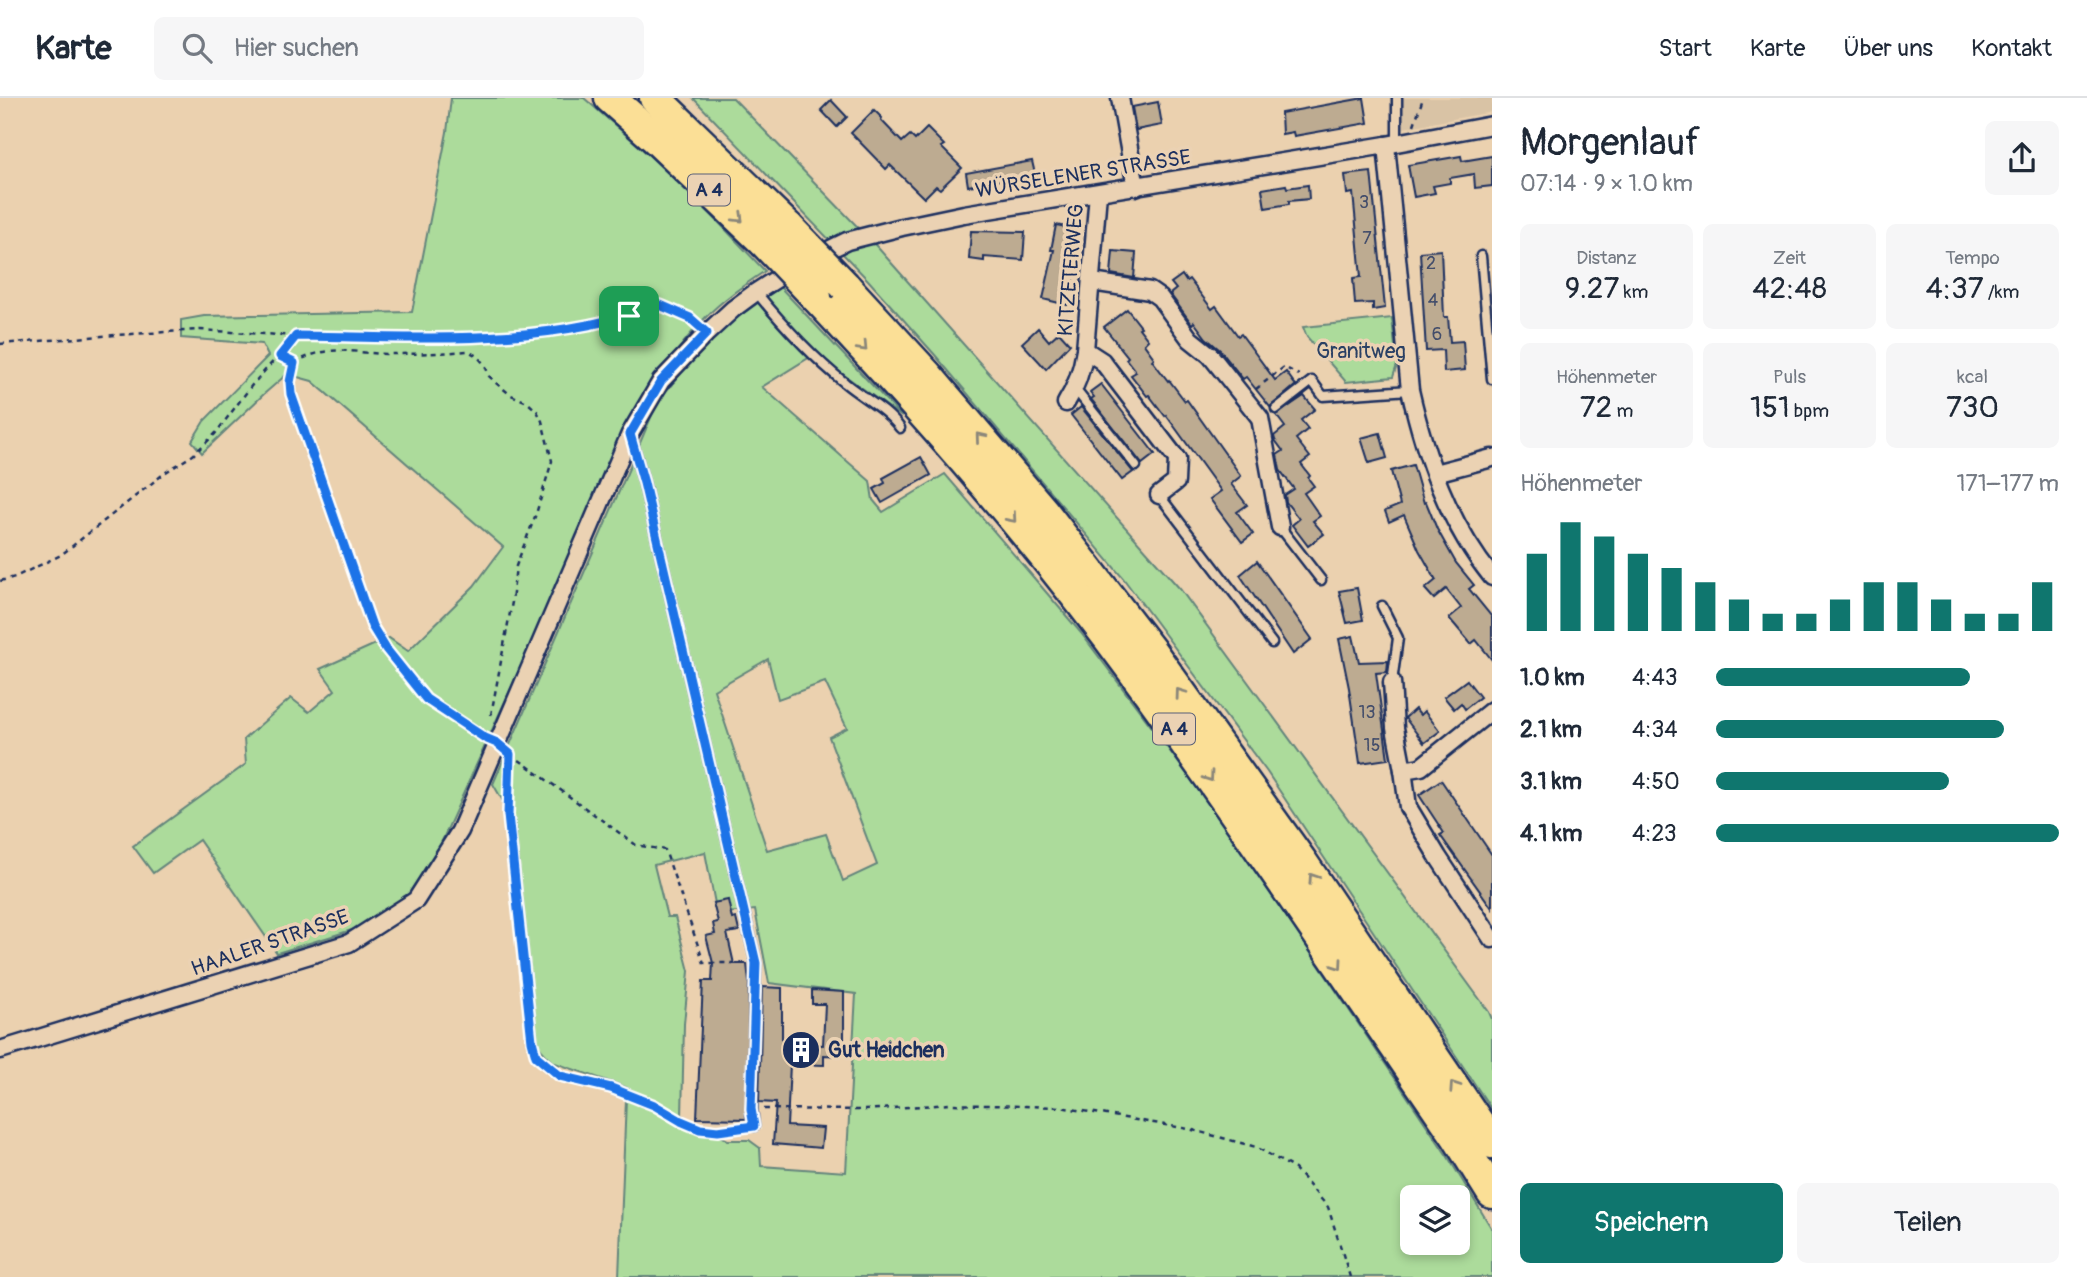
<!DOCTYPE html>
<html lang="de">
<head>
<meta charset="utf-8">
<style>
  body { margin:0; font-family:Pangolin,sans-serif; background:#f6f6f7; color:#1f2937; height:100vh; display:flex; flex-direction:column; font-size:26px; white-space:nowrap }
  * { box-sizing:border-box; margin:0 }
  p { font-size:23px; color:#747a83 }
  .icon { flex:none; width:38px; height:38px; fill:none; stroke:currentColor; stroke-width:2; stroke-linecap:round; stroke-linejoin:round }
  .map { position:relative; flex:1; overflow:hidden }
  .sheet { display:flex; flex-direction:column; background:#fff; width:595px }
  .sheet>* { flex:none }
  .controls { position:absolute; left:1400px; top:1087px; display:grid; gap:14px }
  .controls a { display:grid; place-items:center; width:70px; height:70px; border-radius:10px; background:#fff; box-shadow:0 4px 10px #0003; font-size:35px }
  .pin { position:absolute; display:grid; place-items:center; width:60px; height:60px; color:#fff; margin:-30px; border-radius:14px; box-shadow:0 4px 10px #0006 }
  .round { display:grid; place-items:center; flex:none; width:74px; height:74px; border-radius:10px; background:#f6f6f7 }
  .overview { display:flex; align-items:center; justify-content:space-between; height:119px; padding:0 28px }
  h1 { font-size:38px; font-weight:600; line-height:52px }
  .figures { display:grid; grid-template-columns:repeat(3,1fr); gap:10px; height:119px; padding:7px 28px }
  .figures div { display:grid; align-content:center; border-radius:10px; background:#f6f6f7; text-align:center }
  .figures b { font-size:30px; font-weight:600 }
  .figures small { font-size:19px; font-weight:400 }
  .figures p { font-size:19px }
  .chart { height:196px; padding:14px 28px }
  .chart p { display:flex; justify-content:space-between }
  .chart svg { width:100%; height:126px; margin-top:7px; stroke:#0f766e; stroke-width:6 }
  .cta { display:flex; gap:14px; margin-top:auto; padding:14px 28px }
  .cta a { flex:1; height:80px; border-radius:10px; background:#0f766e; color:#fff; font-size:28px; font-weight:600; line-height:80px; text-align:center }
  .cta a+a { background:#f6f6f7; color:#1f2937 }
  ul { padding:0 28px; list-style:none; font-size:23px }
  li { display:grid; grid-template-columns:112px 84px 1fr; align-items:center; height:52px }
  li i { height:18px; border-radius:9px; background:#0f766e }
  header { display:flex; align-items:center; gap:42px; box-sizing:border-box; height:98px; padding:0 35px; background:#fff; border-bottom:2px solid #e0e1e3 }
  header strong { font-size:33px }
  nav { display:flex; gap:38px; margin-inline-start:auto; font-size:24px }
  .search { width:490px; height:63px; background:#f6f6f7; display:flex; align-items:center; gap:18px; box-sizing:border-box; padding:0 24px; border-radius:10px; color:#747a83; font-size:26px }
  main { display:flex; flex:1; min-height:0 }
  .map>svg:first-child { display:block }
  .built { fill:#d9c3a5 }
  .green { fill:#acdb9b; stroke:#64857c; stroke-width:2; fill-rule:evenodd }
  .building { fill:#bdab91; stroke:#1b2f5e; stroke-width:2 }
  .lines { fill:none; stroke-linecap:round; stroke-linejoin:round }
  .lane-casing { stroke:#1b2f5e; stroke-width:13 }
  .street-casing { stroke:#1b2f5e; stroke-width:21 }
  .highway-casing { stroke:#1b2f5e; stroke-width:35 }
  .path { stroke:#1b2f5e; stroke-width:2.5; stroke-dasharray:5 5; stroke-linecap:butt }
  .lane { stroke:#ebd2b3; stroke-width:8 }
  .street { stroke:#ebd2b3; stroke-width:16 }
  .highway { stroke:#fbdf96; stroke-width:30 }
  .highway-bridge-casing { stroke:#1b2f5e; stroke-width:35; stroke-linecap:butt }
  .highway-bridge { stroke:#fbdf96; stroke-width:30 }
  .oneway { stroke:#8b877a }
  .route-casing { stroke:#fff; stroke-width:14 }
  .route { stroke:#1a73e8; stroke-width:9 }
  .labels { text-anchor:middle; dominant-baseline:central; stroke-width:7; stroke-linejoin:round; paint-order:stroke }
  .number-label { font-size:18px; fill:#444e6b }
  .shield { fill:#ebd2b3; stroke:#596078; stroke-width:2 }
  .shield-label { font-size:19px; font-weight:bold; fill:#1b2f5e }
  .street-label { font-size:21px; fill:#1b2f5e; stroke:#ebd2b3 }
  .park-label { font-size:21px; fill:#2a4064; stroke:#ebd2b3 }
  .poi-label { font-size:21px; font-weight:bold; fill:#1b2f5e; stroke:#ebd2b3; text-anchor:start }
</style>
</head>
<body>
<header>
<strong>Karte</strong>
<div class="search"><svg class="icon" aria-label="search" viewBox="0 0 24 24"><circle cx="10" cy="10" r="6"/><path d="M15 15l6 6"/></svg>Hier suchen</div>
<nav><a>Start</a><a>Karte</a><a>Über uns</a><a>Kontakt</a></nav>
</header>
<main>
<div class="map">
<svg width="1492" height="1179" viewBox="0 0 1492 1179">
  <rect width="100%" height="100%" fill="#ebd1af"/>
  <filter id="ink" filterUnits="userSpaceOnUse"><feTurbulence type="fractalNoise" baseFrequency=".0143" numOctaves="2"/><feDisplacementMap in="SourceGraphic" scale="14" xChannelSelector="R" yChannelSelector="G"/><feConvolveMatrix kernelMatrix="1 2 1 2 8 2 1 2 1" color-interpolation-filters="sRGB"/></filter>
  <g filter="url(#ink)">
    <!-- built -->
    <polygon class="built" points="1403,0 1492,0 1492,14 1403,30"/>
    <!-- green -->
    <g class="green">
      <path d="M451,0H584L681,85L765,173C744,187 722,202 705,220C677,249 656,283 634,317L433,763L404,804L355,831L277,855L199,742L153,775L133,748L246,666L244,641L291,600L309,614L335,592L320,571L389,540L408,553L474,488L503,449L312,283L287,276L264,296L202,355L192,343L204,323L268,258L262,246L181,240V222L204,218L412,214L447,34Z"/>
      <polygon points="693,0 733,0 879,151 1180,491 1489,914 1492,921 1492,1012 1267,674 1123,480 935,257 868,182"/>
      <path d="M780,189L902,319L815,256L762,289L870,383L873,402L883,414L945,376L1081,535L1218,717L1448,1059L1492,1131V1179H619L626,1001L719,1037L728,1042H749L760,1050L761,1068L846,1074L856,896L769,885L755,812L717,816L705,754L654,767L667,819H675L689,873L684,926L682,1020L625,989L552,964L538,948L514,722L493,686L658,303L713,237ZM768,561L778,601L825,584L847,630L829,639L877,767L843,783L826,736L767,752L714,592ZM1412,1099H1458V1144H1412Z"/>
      <polygon points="1392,220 1397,267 1393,279 1346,284 1307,239 1303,229"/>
    </g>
    <!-- building -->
    <g class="building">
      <polygon points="1364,0 1368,25 1294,38 1293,34 1282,36 1281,15"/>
      <polygon points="831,2 847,19 837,29 821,12"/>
      <polygon points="1158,4 1162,27 1136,32 1132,9"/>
      <polygon points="874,12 882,20 881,22 902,44 910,37 915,42 927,30 944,47 941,49 962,70 940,91 936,88 924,100 890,67 886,71 851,35"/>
      <polygon points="1461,58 1462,63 1492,58 1492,88 1475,90 1474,76 1450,80 1450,85 1433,88 1435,95 1414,99 1408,67"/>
      <polygon points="1032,63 1035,76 968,88 966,75"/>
      <polygon points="1371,74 1385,210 1373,212 1373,205 1355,206 1353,180 1361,179 1353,95 1347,96 1345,77"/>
      <polygon points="1286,87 1287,90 1308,87 1309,101 1289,103 1289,106 1265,110 1262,91"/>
      <polygon points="1056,127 1076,131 1071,156 1074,157 1069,178 1073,179 1067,207 1043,201 1054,152 1051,152"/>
      <polygon points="971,133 1025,134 1023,162 984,159 984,163 969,161"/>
      <polygon points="1441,152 1444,219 1448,219 1450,244 1463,243 1465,272 1444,274 1443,252 1426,253 1420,154"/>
      <polygon points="1113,153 1136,155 1134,180 1111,176"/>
      <polygon points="1182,177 1186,183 1189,181 1212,211 1216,208 1238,238 1241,236 1275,282 1286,274 1294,285 1296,287 1270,309 1246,279 1243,281 1220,252 1206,240 1194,224 1192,226 1170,196 1176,191 1171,185"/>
      <polygon points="1127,211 1141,229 1139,230 1148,242 1144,246 1154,260 1152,262 1168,283 1169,282 1185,303 1187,302 1241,378 1231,386 1247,407 1237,414 1253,436 1242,444 1210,401 1221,393 1166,317 1165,318 1149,297 1147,298 1131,277 1136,274 1126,261 1128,259 1104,229"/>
      <polygon points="1038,230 1049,243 1059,234 1070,246 1046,271 1022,245"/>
      <polygon points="1101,286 1155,356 1142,366 1091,301 1094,299 1090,294"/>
      <polygon points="1304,298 1315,311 1301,322 1308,331 1296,341 1310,359 1301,366 1310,378 1308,380 1314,388 1304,395 1320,418 1313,423 1324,436 1308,448 1292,427 1299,421 1286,404 1285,397 1294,391 1280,372 1277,357 1283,353 1275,342 1274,338 1285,329 1276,317"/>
      <polygon points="1081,309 1133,374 1122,382 1071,317"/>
      <polygon points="1380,335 1387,360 1369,365 1361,340"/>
      <polygon points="921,359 931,377 882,405 874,391 885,385 883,380"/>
      <polygon points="1413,367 1424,405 1426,404 1437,431 1456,465 1474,487 1469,491 1492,519 1492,562 1476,542 1471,546 1449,520 1461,510 1446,491 1434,501 1425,491 1436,482 1419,452 1404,417 1389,424 1385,413 1400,407 1391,373"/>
      <polygon points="1257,463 1312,541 1293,556 1240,477"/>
      <polygon points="1357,490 1363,522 1347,525 1339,493"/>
      <polygon points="1353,538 1359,564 1388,563 1387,574 1376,575 1388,661 1360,665 1349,590 1339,541"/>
      <polygon points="1467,582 1480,599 1465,611 1461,605 1454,611 1444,599"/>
      <polygon points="1415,611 1420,617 1424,613 1440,633 1424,645 1405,620"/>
      <polygon points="1441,682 1492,757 1492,810 1440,737 1444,735 1419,697"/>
      <polygon points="728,802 732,821 736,820 739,833 727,835 734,866 747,866 749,884 746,1021 697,1020 703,883 712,883 713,865 706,838 715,836 713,825 718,824 713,805"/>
      <polygon points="762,889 782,890 782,941 786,942 786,945 823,947 825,906 812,906 812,892 844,894 844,943 841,943 841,958 824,957 824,967 790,966 787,1028 823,1030 821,1050 773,1046 776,1005 759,1004"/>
    </g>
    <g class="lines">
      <defs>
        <g id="lane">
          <polyline points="1397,0 1397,44"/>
          <polyline points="1481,158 1492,281"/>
          <path d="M756,194C783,227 811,258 845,285C863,300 886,311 900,330"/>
          <polyline points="1075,291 1136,368"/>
          <polyline points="1276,311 1312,283 1323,298 1410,292"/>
          <polyline points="631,339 644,385 756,865 752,1011 754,1028"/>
          <polyline points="1159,397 1272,545"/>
          <polyline points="1280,429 1321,482"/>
          <polyline points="1382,508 1398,540 1392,584"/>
        </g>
        <g id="street">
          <polyline points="1120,0 1136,89"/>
          <path d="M1386,47L1410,292C1425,358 1448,425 1492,479"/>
          <polyline points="1092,184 1150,193 1160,200 1190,241 1210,257 1260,320 1280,429"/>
          <polyline points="1085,252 1102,263 1177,361 1176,384 1159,397"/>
          <path d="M1066,305C1077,288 1082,272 1085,252L1098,95"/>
          <polyline points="1435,375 1492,360"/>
          <polyline points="1392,584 1395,630 1403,672 1421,669 1492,612"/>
          <polyline points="1403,672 1408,709 1438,759 1492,841"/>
          <polyline points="0,952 349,845 416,802 460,733 630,336 661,283 707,235 733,211 756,194 798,167 847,143 902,129 964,116 1386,47 1492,27"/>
        </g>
        <g id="highway">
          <polyline points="610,0 654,39 765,145"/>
          <polyline points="655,0 789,130"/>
          <polyline points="845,188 927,277 1043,413 1151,553 1302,764 1492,1045"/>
          <path d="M816,199C929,319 1038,443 1135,576C1246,727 1350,884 1457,1039L1492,1095"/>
        </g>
      </defs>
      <!-- lane casing -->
      <use href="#lane" class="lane-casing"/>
      <!-- street casing -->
      <use href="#street" class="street-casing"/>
      <!-- highway casing -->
      <use href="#highway" class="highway-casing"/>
      <!-- path -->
      <g class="path">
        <polyline points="1414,27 1423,0"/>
        <polyline points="0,246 115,237 200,232 296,238 507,239 590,227 629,218 660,207 690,220 696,226"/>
        <polyline points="280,258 294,265 290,284 291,296 372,528 386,551 426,601 484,640"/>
        <path d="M294,265C332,244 352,256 391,256C416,256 442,255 468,253L477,258L485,267L489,278L496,285L511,297L527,304L537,313L542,323L552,363L536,416L516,468L512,504L491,617"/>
        <polyline points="1256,291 1284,269 1299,277"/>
        <polyline points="0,483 15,479 61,457 166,374 193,357 215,336 252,287 295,239"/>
        <polyline points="510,656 508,717 532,943 536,958 560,978 611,990 654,1007 681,1023 700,1031 718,1033 743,1029"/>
        <polyline points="511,656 636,747 665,752 704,865 744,865"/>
        <polyline points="764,1011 865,1012 950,1006 1060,1009 1189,1031 1256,1049 1295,1071 1328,1109 1350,1179"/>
      </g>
      <!-- lane -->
      <use href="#lane" class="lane"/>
      <!-- street -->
      <use href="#street" class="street"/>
      <!-- highway -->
      <use href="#highway" class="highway"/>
      <defs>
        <g id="highway-bridge">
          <polyline points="789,130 845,188"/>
          <polyline points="765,145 816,199"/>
        </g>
      </defs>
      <!-- highway-bridge casing -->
      <use href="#highway-bridge" class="highway-bridge-casing"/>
      <!-- highway-bridge -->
      <use href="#highway-bridge" class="highway-bridge"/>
    </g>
    <!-- one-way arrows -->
    <defs><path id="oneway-chevron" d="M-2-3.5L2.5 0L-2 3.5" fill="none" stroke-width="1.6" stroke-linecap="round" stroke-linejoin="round" transform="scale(1.75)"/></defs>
    <g class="oneway">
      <use href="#oneway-chevron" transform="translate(739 120) rotate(44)"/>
      <use href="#oneway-chevron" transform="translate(863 249) rotate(47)"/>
      <use href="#oneway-chevron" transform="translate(980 339) rotate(-130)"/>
      <use href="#oneway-chevron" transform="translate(1012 420) rotate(49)"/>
      <use href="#oneway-chevron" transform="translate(1180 595) rotate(-126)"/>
      <use href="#oneway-chevron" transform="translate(1209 679) rotate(55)"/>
      <use href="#oneway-chevron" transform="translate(1313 780) rotate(-124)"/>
      <use href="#oneway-chevron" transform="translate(1338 867) rotate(55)"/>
      <use href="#oneway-chevron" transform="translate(1454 988) rotate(-124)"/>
    </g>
  </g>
  <g class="lines" filter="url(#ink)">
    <defs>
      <path id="route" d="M660,207L690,220L707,235L661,283L630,336L644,385L756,865L751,1011L754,1028L718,1033L700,1031L681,1023L654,1007L611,990L560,978L536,958L532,943L508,717L510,656L497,645L485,640L426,601L386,551L372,528L291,296L290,284L294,265L280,258L296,238C417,239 544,250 660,207Z"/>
    </defs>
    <!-- route casing -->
    <use href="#route" class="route-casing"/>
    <!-- route -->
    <use href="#route" class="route"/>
  </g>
  <!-- icons -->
  <defs>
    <symbol id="building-disc" viewBox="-11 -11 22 22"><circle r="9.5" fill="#1b2f5e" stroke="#ebd2b3"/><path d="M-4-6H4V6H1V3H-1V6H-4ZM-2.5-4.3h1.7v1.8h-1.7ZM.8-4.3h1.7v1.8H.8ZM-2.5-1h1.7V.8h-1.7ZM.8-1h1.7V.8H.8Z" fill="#fff"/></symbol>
  </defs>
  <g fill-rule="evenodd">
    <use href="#building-disc" x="779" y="930" width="44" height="44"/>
  </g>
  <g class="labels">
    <!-- number labels -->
    <g class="number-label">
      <text x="1364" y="104">3</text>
      <text x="1367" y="140">7</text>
      <text x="1431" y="165">2</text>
      <text x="1433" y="202">4</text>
      <text x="1437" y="236">6</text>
      <text x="1367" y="614">13</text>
      <text x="1372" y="647">15</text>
    </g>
    <!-- shield labels -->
    <g class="shield">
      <rect x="688" y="76.5" width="42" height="31" rx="5"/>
      <rect x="1153" y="615.5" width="42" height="31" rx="5"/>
    </g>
    <g class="shield-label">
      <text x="709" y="92">A 4</text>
      <text x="1174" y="631">A 4</text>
    </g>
    <!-- street labels -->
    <g class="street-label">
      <text transform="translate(1083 76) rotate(-9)">WÜRSELENER STRASSE</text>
      <text transform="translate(1071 172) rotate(-85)">KITZETERWEG</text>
      <text transform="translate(270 845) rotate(-19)">HAALER STRASSE</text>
    </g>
    <!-- park labels -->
    <g class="park-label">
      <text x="1361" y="253">Granitweg</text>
    </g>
    <!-- poi labels -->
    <g class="poi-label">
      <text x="828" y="952">Gut Heidchen</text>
    </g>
  </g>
</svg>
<div class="controls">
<a><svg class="icon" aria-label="layers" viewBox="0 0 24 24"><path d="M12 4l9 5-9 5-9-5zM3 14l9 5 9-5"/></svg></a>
</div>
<div class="pin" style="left:629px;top:218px;background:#1e9e55"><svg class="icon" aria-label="arrive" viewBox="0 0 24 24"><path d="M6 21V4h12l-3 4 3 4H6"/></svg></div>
</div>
<section class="sheet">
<div class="overview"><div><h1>Morgenlauf</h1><p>07:14 · 9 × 1.0 km</p></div><a class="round"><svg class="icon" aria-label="share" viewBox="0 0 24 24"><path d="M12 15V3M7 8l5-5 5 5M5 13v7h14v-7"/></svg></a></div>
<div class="figures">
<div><p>Distanz</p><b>9.27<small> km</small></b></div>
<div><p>Zeit</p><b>42:48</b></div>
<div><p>Tempo</p><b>4:37<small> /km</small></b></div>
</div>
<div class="figures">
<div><p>Höhenmeter</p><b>72<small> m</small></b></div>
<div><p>Puls</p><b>151<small> bpm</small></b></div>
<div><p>kcal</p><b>730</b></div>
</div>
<div class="chart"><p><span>Höhenmeter</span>171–177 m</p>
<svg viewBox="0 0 160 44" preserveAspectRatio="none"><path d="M5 44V17M15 44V6M25 44V11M35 44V17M45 44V22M55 44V27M65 44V33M75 44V38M85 44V38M95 44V33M105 44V27M115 44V27M125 44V33M135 44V38M145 44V38M155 44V27"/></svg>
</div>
<ul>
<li><b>1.0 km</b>4:43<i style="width:74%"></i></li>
<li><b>2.1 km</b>4:34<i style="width:84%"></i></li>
<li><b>3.1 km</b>4:50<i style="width:68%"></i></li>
<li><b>4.1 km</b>4:23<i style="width:100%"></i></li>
</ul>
<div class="cta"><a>Speichern</a><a>Teilen</a></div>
</section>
</main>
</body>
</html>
